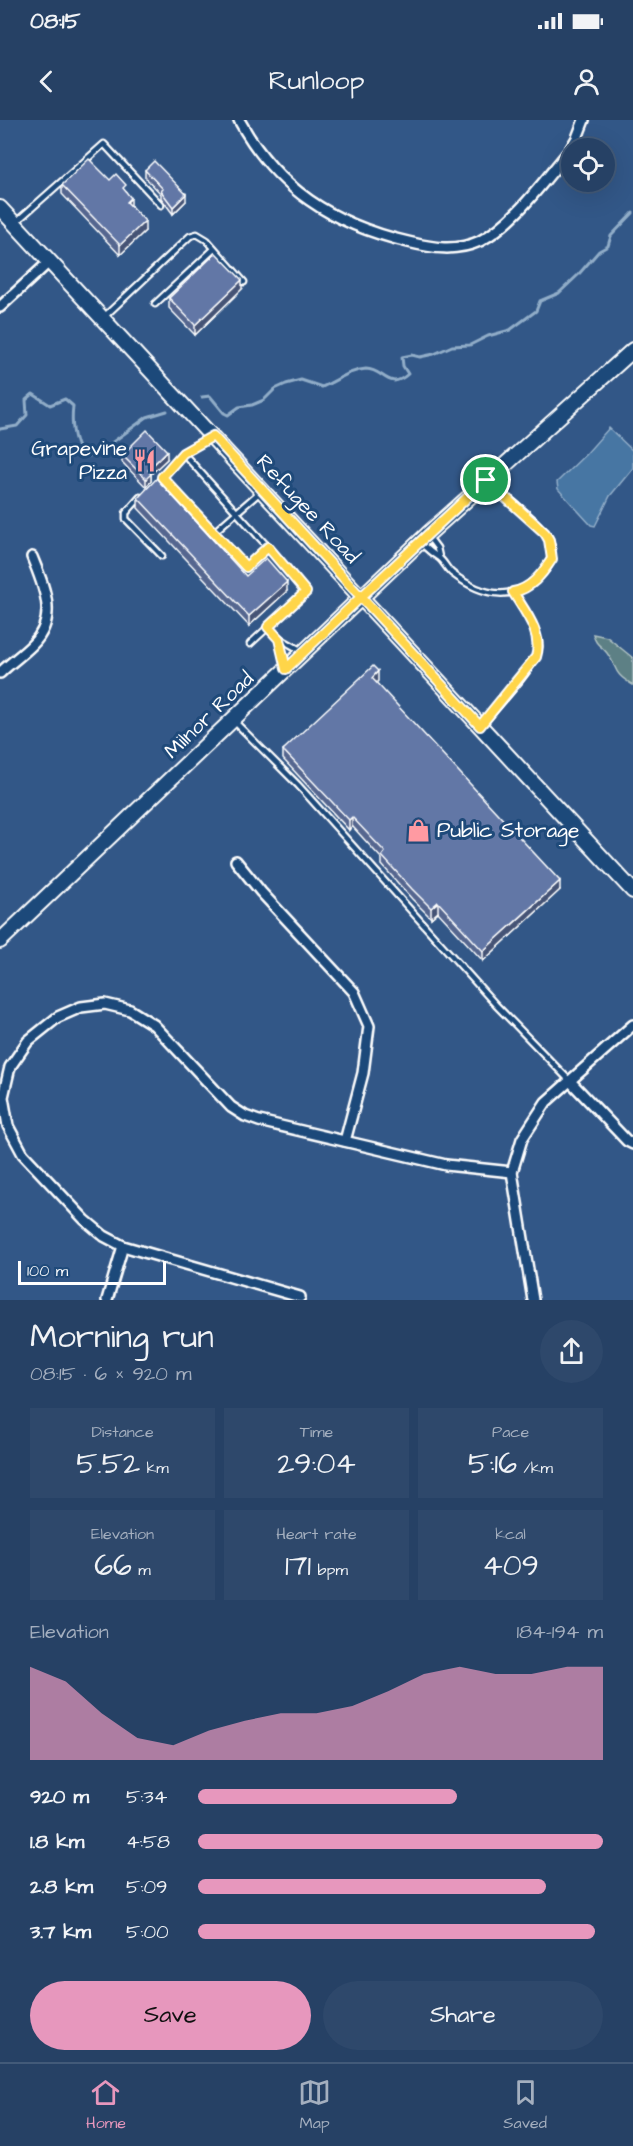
<!DOCTYPE html>
<html lang="en">
<head>
<meta charset="utf-8">
<style>
  body { margin:0; font-family:"Architects Daughter",sans-serif; background:#2e486b; color:#f1f3f6; height:100vh; display:flex; flex-direction:column; font-size:22px; white-space:nowrap }
  * { box-sizing:border-box; margin:0 }
  p { font-size:20px; color:#a4afbf }
  .icon { flex:none; width:33px; height:33px; fill:none; stroke:currentColor; stroke-width:2; stroke-linecap:round; stroke-linejoin:round }
  .map { position:relative; height:1180px; overflow:hidden }
  .side { display:flex; flex-direction:column; background:#264165; flex:1 }
  .side>* { flex:none }
  .tools { position:absolute; left:561px; top:18px; display:grid; gap:12px }
  .tools a { display:grid; place-items:center; width:54px; height:54px; border-radius:50%; background:#264165; box-shadow:0 6px 24px #0002,0 0 0 2px #425a79; font-size:30px }
  .scale { position:absolute; left:18px; bottom:15px; width:148px; box-sizing:border-box; padding-left:6px; border:3px solid #fff; border-top:0; font-size:16px; line-height:21px; white-space:nowrap; color:#fff; -webkit-text-stroke:4px #1f4a7a; paint-order:stroke }
  .pin { position:absolute; display:grid; place-items:center; width:51px; height:51px; color:#fff; margin:-26px; border:3px solid #fff; border-radius:50%; box-shadow:0 2px 6px #0007 }
  .round { display:grid; place-items:center; flex:none; width:63px; height:63px; border-radius:32px; background:#2e486b }
  .overview { display:flex; align-items:center; justify-content:space-between; height:102px; padding:0 30px }
  h1 { font-size:33px; font-weight:600; line-height:45px }
  .metrics { display:grid; grid-template-columns:repeat(3,1fr); gap:9px; height:102px; padding:6px 30px }
  .metrics div { display:grid; align-content:center; border-radius:0px; background:#2e486b; text-align:center }
  .metrics b { font-size:30px; font-weight:600 }
  .metrics small { font-size:16px; font-weight:400 }
  .metrics p { font-size:16px }
  .chart { height:168px; padding:12px 30px }
  .chart p { display:flex; justify-content:space-between }
  .chart svg { width:100%; height:108px; margin-top:6px; fill:#e797bd; opacity:.7 }
  .action { display:flex; gap:12px; margin-top:auto; padding:12px 30px }
  .action a { flex:1; height:69px; border-radius:36px; background:#e797bd; color:#111; font-size:24px; font-weight:600; line-height:69px; text-align:center }
  .action a+a { background:#2e486b; color:#f1f3f6 }
  ul { padding:0 30px; list-style:none; font-size:20px }
  li { display:grid; grid-template-columns:96px 72px 1fr; align-items:center; height:45px }
  li i { height:15px; border-radius:8px; background:#e797bd }
  .status { display:flex; justify-content:space-between; align-items:center; height:42px; padding:0 30px; background:#264165; direction:ltr }
  .status svg { height:16px; fill:currentColor }
  header { display:flex; justify-content:space-between; align-items:center; height:78px; padding:0 30px; background:#264165; font-size:27px; font-weight:600 }
  .dock { display:flex; justify-content:space-around; align-items:center; height:84px; border-top:2px solid #425a79; background:#264165; font-size:16px; color:#a4afbf }
  .dock a { display:grid; justify-items:center; gap:3px }
  .dock .current { color:#e797bd }
  .map>svg:first-child { display:block }
  .green { fill:#5d8085; stroke:#aec0c2; stroke-width:1.5 }
  .water { fill:#4776a3; stroke:#91adc8; stroke-width:1.5 }
  .lines { fill:none; stroke-linecap:round; stroke-linejoin:round }
  .stream { stroke:#91adc8; stroke-width:3 }
  .service-casing { stroke:#fff; stroke-width:9 }
  .minor-casing { stroke:#fff; stroke-width:14 }
  .secondary-casing { stroke:#fff; stroke-width:18 }
  .service { stroke:#1f4a7a; stroke-width:4.5 }
  .minor { stroke:#1f4a7a; stroke-width:9 }
  .secondary { stroke:#1f4a7a; stroke-width:14 }
  .wall { fill:#54668f; stroke:#fff; stroke-width:1.5 }
  .shaded-wall { fill:#455374; stroke:#fff; stroke-width:1.5 }
  .building { fill:#6277a6; stroke:#fff; stroke-width:1.5 }
  .route-casing { stroke:#fff; stroke-width:12 }
  .route { stroke:#ffd54a; stroke-width:8 }
  .labels { text-anchor:middle; dominant-baseline:central; stroke-width:6; stroke-linejoin:round; paint-order:stroke }
  .poi-label { font-size:21px; fill:#fff; stroke:#1f4a7a; text-anchor:end }
  .street-label { font-size:21px; fill:#fff; stroke:#1f4a7a }
</style>
</head>
<body>
<div class="status"><b>08:15</b><svg viewBox="0 0 49 12"><path d="M0 12V9h3v3zM5 12V6h3v6zM10 12V3h3v9zM15 12V0h3v12zM26 1h20v11H26zM47 4h2v5h-2z"/></svg></div>
<header><svg class="icon" aria-label="back" viewBox="0 0 24 24"><path d="M15 5l-7 7 7 7"/></svg>Runloop<svg class="icon" aria-label="person" viewBox="0 0 24 24"><circle cx="12" cy="8" r="4"/><path d="M4 21q1-7 8-7t8 7"/></svg></header>
<div class="map">
<svg width="633" height="1180" viewBox="0 0 633 1180">
  <rect width="100%" height="100%" fill="#325787"/>
  <filter id="ink" filterUnits="userSpaceOnUse"><feTurbulence type="fractalNoise" baseFrequency=".0167" numOctaves="2"/><feDisplacementMap in="SourceGraphic" scale="12" xChannelSelector="R" yChannelSelector="G"/><feConvolveMatrix kernelMatrix="1 2 1 2 8 2 1 2 1" color-interpolation-filters="sRGB"/></filter>
  <g filter="url(#ink)">
    <!-- green -->
    <path class="green" d="M593,514L607,517L633,538V565C611,552 619,549 607,533C600,524 596,526 593,514Z"/>
    <!-- water -->
    <polygon class="water" points="609,308 633,331 633,348 610,376 595,406 591,405 558,369 557,362 586,334"/>
    <g class="lines">
      <!-- stream -->
      <g class="stream">
        <path d="M202,277L210,276L224,293L228,295L239,287L252,285L264,280L275,269L286,264L301,260L322,267C336,261 350,250 366,249C384,249 388,272 408,254L403,246L402,237L412,235L420,237L434,234L452,226L470,225L488,216L510,210L536,191L540,181L559,173L578,155L599,131L608,126L611,116L633,93"/>
        <path d="M0,309L17,306L27,295L26,280L33,274L50,285L65,279L73,286C71,304 73,318 81,335L87,336L95,335L147,297L167,291"/>
      </g>
      <defs>
        <g id="service">
          <polyline points="16,102 104,24 161,85"/>
          <polyline points="155,184 214,129"/>
          <polyline points="104,197 190,116 197,114 207,120 244,162"/>
          <polyline points="210,318 183,333 162,357 246,447 268,427 306,472 250,524"/>
          <polyline points="183,333 268,427"/>
          <polyline points="140,377 126,393 126,399 162,436"/>
          <polyline points="214,412 260,372"/>
          <polyline points="428,416 437,428 439,437"/>
          <path d="M420,422C426,428 431,433 438,437C444,441 447,450 453,454C483,477 516,483 543,453C552,443 554,431 549,419C541,402 504,375 488,362"/>
          <polyline points="268,508 279,518 302,531"/>
          <polyline points="279,518 285,545"/>
          <polyline points="234,601 298,665 496,885 570,961"/>
          <path d="M481,605C495,589 537,546 539,527C540,511 521,485 513,472"/>
        </g>
        <g id="minor">
          <path d="M239,0C277,69 332,104 408,122C432,128 456,132 480,121C515,103 544,60 570,30L577,18L584,0"/>
          <polyline points="0,187 49,142"/>
          <path d="M0,553C10,543 22,535 32,525C59,498 44,467 32,437"/>
          <polyline points="236,741 261,772 354,872 369,906 363,953 345,1021"/>
          <polyline points="570,961 627,1021 633,1024"/>
          <polyline points="300,1177 123,1126 104,1116 85,1100 23,1034 8,1006 3,977 10,947 28,921 58,897 81,887 105,884 130,890 154,905 231,987 245,996 259,1001 446,1045 512,1052"/>
          <polyline points="107,1180 123,1126"/>
          <polyline points="533,1180 512,1052 522,1019 546,982 633,905"/>
        </g>
        <g id="secondary">
          <polyline points="0,88 633,771"/>
          <polyline points="0,821 428,414 633,230"/>
        </g>
      </defs>
      <!-- service casing -->
      <use href="#service" class="service-casing"/>
      <!-- minor casing -->
      <use href="#minor" class="minor-casing"/>
      <!-- secondary casing -->
      <use href="#secondary" class="secondary-casing"/>
      <!-- service -->
      <use href="#service" class="service"/>
      <!-- minor -->
      <use href="#minor" class="minor"/>
      <!-- secondary -->
      <use href="#secondary" class="secondary"/>
    </g>
    <!-- wall -->
    <g class="wall">
      <polygon points="145,50 186,81 173,94 161,78 161,74 145,57"/>
      <polygon points="62,65 126,72 131,86 145,111 120,135 62,74"/>
      <polygon points="242,169 195,215 169,188 169,178"/>
      <polygon points="122,335 167,339 151,354 151,361 146,367 122,342"/>
      <polygon points="138,378 246,456 287,471 249,506 138,388"/>
      <polygon points="378,561 376,563 560,770 483,841 438,792 431,798 412,779 382,745 382,739 352,706 349,710 283,639 283,630"/>
    </g>
    <!-- shaded-wall -->
    <g class="shaded-wall">
      <polygon points="186,74 186,81 173,94 173,87"/>
      <polygon points="131,78 131,87 127,82"/>
      <polygon points="145,101 145,111 120,135 120,125"/>
      <polygon points="242,160 242,169 195,215 195,205"/>
      <polygon points="167,331 167,339 151,354 151,361 146,367 146,359 148,350"/>
      <polygon points="287,462 287,471 249,506 249,496"/>
      <polygon points="378,551 378,561 372,567 372,558"/>
      <polygon points="352,697 352,706 349,710 349,700"/>
      <polygon points="560,761 560,770 483,841 483,831"/>
      <polygon points="438,782 438,792 431,798 431,788"/>
    </g>
    <!-- building -->
    <g class="building">
      <polygon points="89,39 110,60 116,54 126,65 123,68 131,78 127,82 145,101 120,125 62,65"/>
      <polygon points="154,41 186,74 173,87 161,71 163,69 145,50"/>
      <polygon points="216,133 242,160 195,205 169,178"/>
      <polygon points="147,310 167,331 148,350 151,354 146,359 122,335"/>
      <polygon points="157,358 246,456 266,438 287,462 249,496 138,378"/>
      <polygon points="373,546 378,551 372,558 560,761 483,831 438,782 431,788 412,769 382,736 385,732 352,697 349,700 283,630"/>
    </g>
  </g>
  <g class="lines" filter="url(#ink)">
    <defs>
      <path id="route" d="M486,360L361,477L213,316L183,333L162,357L246,447L268,427L306,472L268,507L279,519L286,549L361,477L480,606L536,537C543,513 525,492 513,472C531,469 542,454 552,439L549,420L545,413L486,360"/>
    </defs>
    <!-- route casing -->
    <use href="#route" class="route-casing"/>
    <!-- route -->
    <use href="#route" class="route"/>
  </g>
  <!-- icons -->
  <defs>
    <symbol id="restaurant-bare" viewBox="-9 -9 18 18"><path d="M-5-6h1v4h1v-4h1v4h1v-4h1v5L-1.5 .5V6h-2V.5L-5-1ZM5-6V6H3V1.5H1.5Q1.5-4 5-6Z" fill="#ff9aa2" stroke="#1f4a7a" stroke-width="2.5" paint-order="stroke"/></symbol>
    <symbol id="shop-bare" viewBox="-9 -9 18 18"><path d="M-5-2.5h2.3a2.7 3.5 0 0 1 5.4 0H5L5.5 6h-11ZM-1.5-2.5h3a1.5 2.3 0 0 0-3 0Z" fill="#ff9aa2" stroke="#1f4a7a" stroke-width="2.5" paint-order="stroke"/></symbol>
  </defs>
  <g fill-rule="evenodd">
    <use href="#restaurant-bare" x="128" y="324" width="33" height="33"/>
    <use href="#shop-bare" x="402" y="694" width="33" height="33"/>
  </g>
  <g class="labels">
    <!-- poi labels -->
    <g class="poi-label">
      <text x="127" y="328">Grapevine<tspan x="127" dy="24">Pizza</tspan></text>
      <text x="437" y="710" text-anchor="start">Public Storage</text>
    </g>
    <!-- street labels -->
    <g class="street-label">
      <text transform="translate(308 389) rotate(47)">Refugee Road</text>
      <text transform="translate(209 595) rotate(-44)">Milnor Road</text>
    </g>
  </g>
</svg>
<div class="tools">
<a><svg class="icon" aria-label="locate" viewBox="0 0 24 24"><circle cx="12" cy="12" r="6"/><path d="M12 2v4M12 18v4M2 12h4M18 12h4"/></svg></a>
</div>
<div class="scale">100 m</div>
<div class="pin" style="left:486px;top:360px;background:#1e9e55"><svg class="icon" aria-label="arrive" viewBox="0 0 24 24"><path d="M6 21V4h12l-3 4 3 4H6"/></svg></div>
</div>
<section class="side">
<div class="overview"><div><h1>Morning run</h1><p>08:15 · 6 × 920 m</p></div><a class="round"><svg class="icon" aria-label="share" viewBox="0 0 24 24"><path d="M12 15V3M7 8l5-5 5 5M5 13v7h14v-7"/></svg></a></div>
<div class="metrics">
<div><p>Distance</p><b>5.52<small> km</small></b></div>
<div><p>Time</p><b>29:04</b></div>
<div><p>Pace</p><b>5:16<small> /km</small></b></div>
</div>
<div class="metrics">
<div><p>Elevation</p><b>66<small> m</small></b></div>
<div><p>Heart rate</p><b>171<small> bpm</small></b></div>
<div><p>kcal</p><b>409</b></div>
</div>
<div class="chart"><p><span>Elevation</span>184–194 m</p>
<svg viewBox="0 0 160 44" preserveAspectRatio="none"><path d="M0 44V6L10 12L20 25L30 35L40 38L50 32L60 28L70 25L80 25L90 22L100 16L110 9L120 6L130 9L140 9L150 6L160 6V44z"/></svg>
</div>
<ul>
<li><b>920 m</b>5:34<i style="width:64%"></i></li>
<li><b>1.8 km</b>4:58<i style="width:100%"></i></li>
<li><b>2.8 km</b>5:09<i style="width:86%"></i></li>
<li><b>3.7 km</b>5:00<i style="width:98%"></i></li>
</ul>
<div class="action"><a>Save</a><a>Share</a></div>
</section>
<nav class="dock">
<a class="current"><svg class="icon" aria-label="home" viewBox="0 0 24 24"><path d="M3 11l9-7 9 7M6 9v11h12V9"/></svg>Home</a>
<a><svg class="icon" aria-label="map" viewBox="0 0 24 24"><path d="M3 6l6-2 6 2 6-2v14l-6 2-6-2-6 2zM9 4v14M15 6v14"/></svg>Map</a>
<a><svg class="icon" aria-label="saved" viewBox="0 0 24 24"><path d="M7 4h10v16l-5-4-5 4z"/></svg>Saved</a>
</nav>
</body>
</html>
